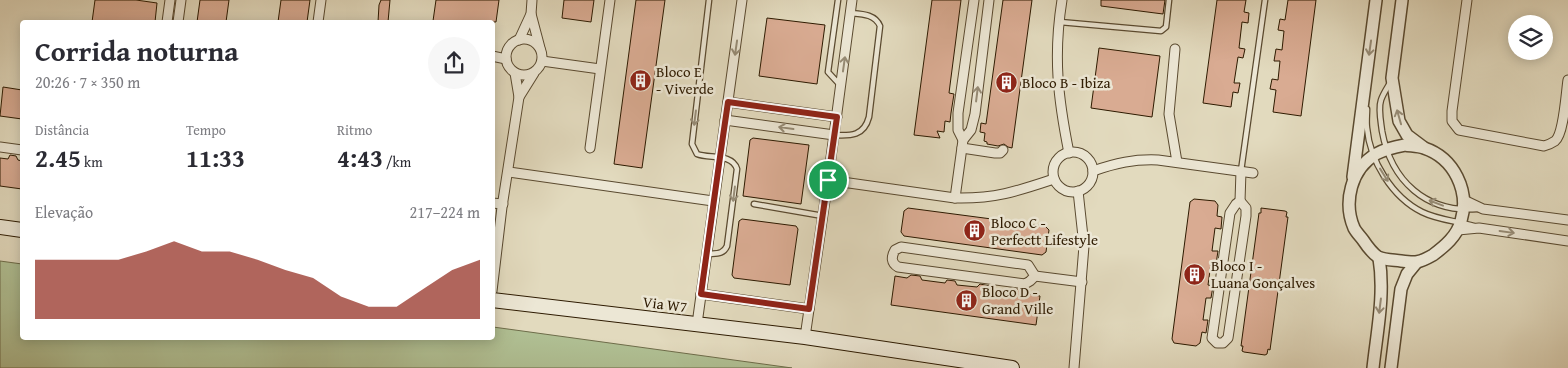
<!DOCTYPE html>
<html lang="pt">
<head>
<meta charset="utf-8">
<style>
  body { margin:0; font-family:"Gentium Book Plus",serif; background:#f7f7f7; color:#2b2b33; height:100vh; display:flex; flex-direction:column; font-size:19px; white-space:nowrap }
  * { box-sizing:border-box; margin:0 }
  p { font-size:16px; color:#7c7c81 }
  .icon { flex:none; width:28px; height:28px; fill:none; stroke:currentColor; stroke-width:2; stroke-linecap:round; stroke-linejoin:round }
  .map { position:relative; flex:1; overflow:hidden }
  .details { position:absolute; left:20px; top:20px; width:475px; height:320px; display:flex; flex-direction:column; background:#fff; border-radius:5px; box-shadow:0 2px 12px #0003 }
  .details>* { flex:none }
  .controls { position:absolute; left:1508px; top:15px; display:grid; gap:10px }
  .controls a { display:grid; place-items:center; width:45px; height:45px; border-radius:50%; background:#fff; box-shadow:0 2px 12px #0003; font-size:25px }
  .pin { position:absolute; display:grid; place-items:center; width:42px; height:42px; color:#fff; margin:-21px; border:2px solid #fff; border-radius:50%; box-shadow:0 1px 5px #0007 }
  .round { display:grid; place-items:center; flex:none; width:52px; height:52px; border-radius:26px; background:#f7f7f7 }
  .summary { display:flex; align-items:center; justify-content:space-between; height:85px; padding:0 15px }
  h1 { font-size:28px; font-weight:700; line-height:38px }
  .figures { display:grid; grid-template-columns:repeat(3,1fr); gap:8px; height:85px; padding:5px 15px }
  .figures div { display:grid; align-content:center }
  .figures b { font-size:25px; font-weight:700 }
  .figures small { font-size:14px; font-weight:400 }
  .figures p { font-size:14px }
  .chart { height:140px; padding:10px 15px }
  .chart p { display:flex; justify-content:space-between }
  .chart svg { width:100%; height:90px; margin-top:5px; fill:#8f2418; opacity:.7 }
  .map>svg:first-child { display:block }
  .green { fill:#b0c094; stroke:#6e6d4a }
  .building { fill:#d9ab92; stroke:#2d1a00 }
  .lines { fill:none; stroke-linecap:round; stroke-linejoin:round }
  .service-casing { stroke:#5a4a30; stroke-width:7 }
  .minor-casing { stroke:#5a4a30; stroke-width:11 }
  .tertiary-casing { stroke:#5a4a30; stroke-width:14 }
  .secondary-casing { stroke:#2d1a00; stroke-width:16 }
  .service { stroke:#ece7d5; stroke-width:4.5 }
  .minor { stroke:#ece7d5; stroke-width:9 }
  .tertiary { stroke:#ece7d5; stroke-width:11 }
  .secondary { stroke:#ece7d5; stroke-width:14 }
  .oneway { stroke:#968b75 }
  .route-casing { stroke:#fff; stroke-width:10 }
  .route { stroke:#8f2418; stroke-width:6 }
  .labels { text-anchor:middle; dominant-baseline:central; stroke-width:5; stroke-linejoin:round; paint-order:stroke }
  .poi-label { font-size:15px; fill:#2d1a00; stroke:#ece7d5; text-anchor:start }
  .street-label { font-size:15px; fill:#2d1a00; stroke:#ece7d5 }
</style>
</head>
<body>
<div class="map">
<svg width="1568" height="368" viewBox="0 0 1568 368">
  <rect width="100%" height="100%" fill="#e2dabe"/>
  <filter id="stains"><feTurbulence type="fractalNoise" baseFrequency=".004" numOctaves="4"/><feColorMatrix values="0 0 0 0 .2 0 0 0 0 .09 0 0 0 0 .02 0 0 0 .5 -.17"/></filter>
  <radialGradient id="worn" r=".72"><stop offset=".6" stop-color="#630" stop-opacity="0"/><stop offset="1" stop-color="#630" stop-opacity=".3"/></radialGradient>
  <!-- green -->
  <polygon class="green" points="0,261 22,264 22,338 492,338 493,327 792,368 0,368"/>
  <!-- building -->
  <g class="building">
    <polygon points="95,0 136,0 157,3 155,22 92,22"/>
    <polygon points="200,0 229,0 226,22 197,22"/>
    <polygon points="281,0 310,0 307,22 278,22"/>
    <polygon points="381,0 390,0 388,22 378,22 379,5"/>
    <polygon points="436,0 499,0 496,22 433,21"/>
    <polygon points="564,0 594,0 591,22 562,18"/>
    <polygon points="636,0 665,0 642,168 614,164"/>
    <polygon points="932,0 961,0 949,93 954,94 951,113 950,122 945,121 944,132 937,131 940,138 914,135"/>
    <polygon points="1003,0 1032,0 1012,148 1008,147 1004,144 998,146 987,144 987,142 984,141 985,133 980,132 981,123 986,124"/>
    <polygon points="1101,0 1165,0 1163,14 1101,6"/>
    <polygon points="1217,0 1246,0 1244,12 1249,13 1248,23 1242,22 1239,48 1245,49 1243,58 1238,57 1234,83 1240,83 1238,93 1233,92 1231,107 1203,103"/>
    <polygon points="1288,0 1316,0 1301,116 1273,112 1276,90 1270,89 1272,79 1278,80 1280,61 1274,61 1276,49 1282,50 1284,31 1278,30 1280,19 1285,20"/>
    <polygon points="767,18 825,25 817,84 759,76"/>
    <polygon points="1099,48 1160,56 1152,117 1091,108"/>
    <polygon points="3,87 22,90 22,119 0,116"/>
    <polygon points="753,138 809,145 801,204 743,196 750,140"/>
    <polygon points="10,155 16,156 18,160 22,161 22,189 0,186 0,158 8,159"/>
    <polygon points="1194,199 1215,201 1218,205 1217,216 1222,217 1221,229 1215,228 1212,251 1218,251 1216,264 1211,263 1208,285 1213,286 1211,298 1206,298 1203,320 1208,320 1206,333 1202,332 1200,343 1196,346 1174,343 1172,339 1190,202"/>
    <polygon points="908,208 1045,226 1049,230 1046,252 1042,255 904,236 901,232 904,211"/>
    <polygon points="1261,208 1285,211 1287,212 1286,217 1288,217 1270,350 1268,349 1267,354 1265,355 1244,352 1242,351 1243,346 1241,346 1259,213 1261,213"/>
    <polygon points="742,219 796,226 798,229 790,285 734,278 732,275 739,221"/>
    <polygon points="911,275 920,276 922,280 945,283 947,280 955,281 957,285 977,287 980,284 990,286 992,289 1014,292 1016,289 1025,290 1027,294 1040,296 1036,325 891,305 895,276 907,278"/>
  </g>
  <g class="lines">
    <defs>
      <g id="service">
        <polyline points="838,0 828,72 840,85"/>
        <polyline points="1060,22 1161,31 1166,27 1169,0"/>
        <path d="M1390,83C1387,88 1383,94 1381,100C1378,109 1381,122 1382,131C1391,181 1426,213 1477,209"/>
        <path d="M1367,109C1367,115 1366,122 1367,128C1370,161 1392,197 1422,212C1438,220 1457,221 1474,226"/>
        <path d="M834,135C851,136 864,136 869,117L880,26C875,14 862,14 850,13"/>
        <polyline points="1241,171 1265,0"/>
        <polyline points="754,204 823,216"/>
        <path d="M707,254C716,253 723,255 727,246L737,169C732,153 709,159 697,154L692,144L709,0"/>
      </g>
      <g id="minor">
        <path d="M1062,0C1053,56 1058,98 1069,153"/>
        <path d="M1467,0L1452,111V121L1459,130L1544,146C1548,145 1552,143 1555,141C1564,134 1566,92 1568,80"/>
        <polyline points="531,14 540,48"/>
        <polyline points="167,22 170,0"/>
        <polyline points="178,22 181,0"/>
        <polyline points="318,22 321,0"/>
        <circle cx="524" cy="57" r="18"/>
        <polyline points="519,40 531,14 532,0"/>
        <polyline points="1175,49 1169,114 1177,162"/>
        <polyline points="492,56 506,59"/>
        <polyline points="542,61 600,69"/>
        <polyline points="519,97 534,73"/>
        <polyline points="728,102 837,117"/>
        <polyline points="725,120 834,135"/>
        <polyline points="963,140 958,130 958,113 974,0"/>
        <polyline points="0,147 22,150"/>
        <polyline points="590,148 610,0"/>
        <polyline points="962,148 995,153 1000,153 1003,150"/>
        <circle cx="1073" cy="172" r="20"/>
        <path d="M1093,171C1116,163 1134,159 1158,160L1253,173"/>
        <polyline points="509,172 713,201"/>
        <path d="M828,180L955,198C995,199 1018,191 1054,179"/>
        <polyline points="955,198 963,140 971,130 975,114 989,0"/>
        <polyline points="1464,200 1483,209 1568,220"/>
        <polygon points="1240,201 1246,208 1246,216 1228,338 1223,343 1217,343 1212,338 1230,213 1236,204"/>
        <polyline points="1240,201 1241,171"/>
        <polyline points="492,203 503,204"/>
        <polyline points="1458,230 1479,228 1568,241"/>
        <path d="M901,247L1028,265L1035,276L1030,281L1025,284L898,267C891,263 891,257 895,250Z"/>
        <polyline points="1035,276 1082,282"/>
        <polyline points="492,291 502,207 519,97 515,73"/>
        <polyline points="701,294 809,309"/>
        <polyline points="697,324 742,0"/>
        <polyline points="805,337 828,180 852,0"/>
        <polyline points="1074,368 1084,246 1078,191"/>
      </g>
      <g id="tertiary">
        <polyline points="1402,0 1392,78 1399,121 1407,135 1423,147"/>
        <path d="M1405,145C1411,146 1418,146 1424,148C1454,158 1470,191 1461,221C1457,236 1445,246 1433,255C1419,263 1416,263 1401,261C1394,260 1384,260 1378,257C1372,253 1367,246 1363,240C1360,236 1356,232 1354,228C1343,202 1351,169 1376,154C1385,149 1394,147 1405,145Z"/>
        <polyline points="1353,177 1376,0"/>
        <path d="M1373,368C1377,331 1385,294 1379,258"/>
        <polyline points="1391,368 1401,289 1407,274 1416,263"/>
      </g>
      <g id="secondary">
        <polyline points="0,227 22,230"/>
        <polyline points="492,300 805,337 1012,368"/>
      </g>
    </defs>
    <!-- service casing -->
    <use href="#service" class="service-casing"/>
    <!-- minor casing -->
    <use href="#minor" class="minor-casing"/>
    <!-- tertiary casing -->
    <use href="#tertiary" class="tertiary-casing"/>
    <!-- secondary casing -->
    <use href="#secondary" class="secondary-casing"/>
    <!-- service -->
    <use href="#service" class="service"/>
    <!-- minor -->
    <use href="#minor" class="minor"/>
    <!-- tertiary -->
    <use href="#tertiary" class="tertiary"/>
    <!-- secondary -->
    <use href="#secondary" class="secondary"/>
  </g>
  <!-- one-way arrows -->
  <defs><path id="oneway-shaft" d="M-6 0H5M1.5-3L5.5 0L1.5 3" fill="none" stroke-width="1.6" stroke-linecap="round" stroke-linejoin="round" transform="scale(1.25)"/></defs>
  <g class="oneway">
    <use href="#oneway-shaft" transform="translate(736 48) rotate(98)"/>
    <use href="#oneway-shaft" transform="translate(1370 48) rotate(98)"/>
    <use href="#oneway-shaft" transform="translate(844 64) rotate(-82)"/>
    <use href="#oneway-shaft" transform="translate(977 94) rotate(-83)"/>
    <use href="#oneway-shaft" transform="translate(1399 117) rotate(-106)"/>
    <use href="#oneway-shaft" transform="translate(695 118) rotate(97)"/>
    <use href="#oneway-shaft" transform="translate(786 128) rotate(-172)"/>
    <use href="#oneway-shaft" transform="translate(1384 175) rotate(58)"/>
    <use href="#oneway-shaft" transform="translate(734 194) rotate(97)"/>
    <use href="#oneway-shaft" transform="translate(1436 203) rotate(-159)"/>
    <use href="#oneway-shaft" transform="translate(1507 232) rotate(8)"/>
    <use href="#oneway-shaft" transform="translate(1380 306) rotate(97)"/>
  </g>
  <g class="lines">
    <defs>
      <polygon id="route" points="728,102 837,117 809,309 701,294 720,157"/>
    </defs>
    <!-- route casing -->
    <use href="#route" class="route-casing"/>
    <!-- route -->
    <use href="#route" class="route"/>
  </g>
  <!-- icons -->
  <defs>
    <symbol id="building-disc" viewBox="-11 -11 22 22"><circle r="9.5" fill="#8f2418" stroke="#ece7d5"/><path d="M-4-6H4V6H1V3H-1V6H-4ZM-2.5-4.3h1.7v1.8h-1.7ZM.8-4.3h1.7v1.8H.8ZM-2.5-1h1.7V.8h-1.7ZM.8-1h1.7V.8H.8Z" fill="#fff"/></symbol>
  </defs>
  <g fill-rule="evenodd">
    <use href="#building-disc" x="628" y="68" width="25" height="25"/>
    <use href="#building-disc" x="994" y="70" width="25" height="25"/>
    <use href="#building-disc" x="962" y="218" width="25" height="25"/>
    <use href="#building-disc" x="1182" y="262" width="25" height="25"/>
    <use href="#building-disc" x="954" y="288" width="25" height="25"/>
  </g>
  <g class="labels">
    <!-- poi labels -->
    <g class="poi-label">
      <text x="656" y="71">Bloco E<tspan x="656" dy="17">- Viverde</tspan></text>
      <text x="1022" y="82">Bloco B - Ibiza</text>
      <text x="991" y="222">Bloco C -<tspan x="991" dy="17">Perfectt Lifestyle</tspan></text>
      <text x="1211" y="265">Bloco I -<tspan x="1211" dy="17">Luana Gonçalves</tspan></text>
      <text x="982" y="291">Bloco D -<tspan x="982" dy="17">Grand Ville</tspan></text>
    </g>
    <!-- street labels -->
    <g class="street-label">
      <text transform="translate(665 304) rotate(7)">Via W7</text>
    </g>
  </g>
  <rect width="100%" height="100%" filter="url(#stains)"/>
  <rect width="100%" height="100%" fill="url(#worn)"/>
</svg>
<div class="controls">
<a><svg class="icon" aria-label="layers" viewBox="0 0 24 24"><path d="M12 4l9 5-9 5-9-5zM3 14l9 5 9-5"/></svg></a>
</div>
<div class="pin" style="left:828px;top:180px;background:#1e9e55"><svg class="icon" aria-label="arrive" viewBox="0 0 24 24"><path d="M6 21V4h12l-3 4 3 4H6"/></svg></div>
<section class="details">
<div class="summary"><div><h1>Corrida noturna</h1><p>20:26 · 7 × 350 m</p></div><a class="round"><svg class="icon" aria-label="share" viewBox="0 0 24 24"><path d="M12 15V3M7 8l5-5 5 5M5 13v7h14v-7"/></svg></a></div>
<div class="figures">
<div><p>Distância</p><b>2.45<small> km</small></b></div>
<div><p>Tempo</p><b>11:33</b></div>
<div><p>Ritmo</p><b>4:43<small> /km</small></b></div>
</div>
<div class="chart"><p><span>Elevação</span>217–224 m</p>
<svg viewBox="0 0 160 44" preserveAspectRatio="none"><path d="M0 44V15L10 15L20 15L30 15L40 11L50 6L60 11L70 11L80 15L90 20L100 24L110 33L120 38L130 38L140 29L150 20L160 15V44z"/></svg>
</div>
</section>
</div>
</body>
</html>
